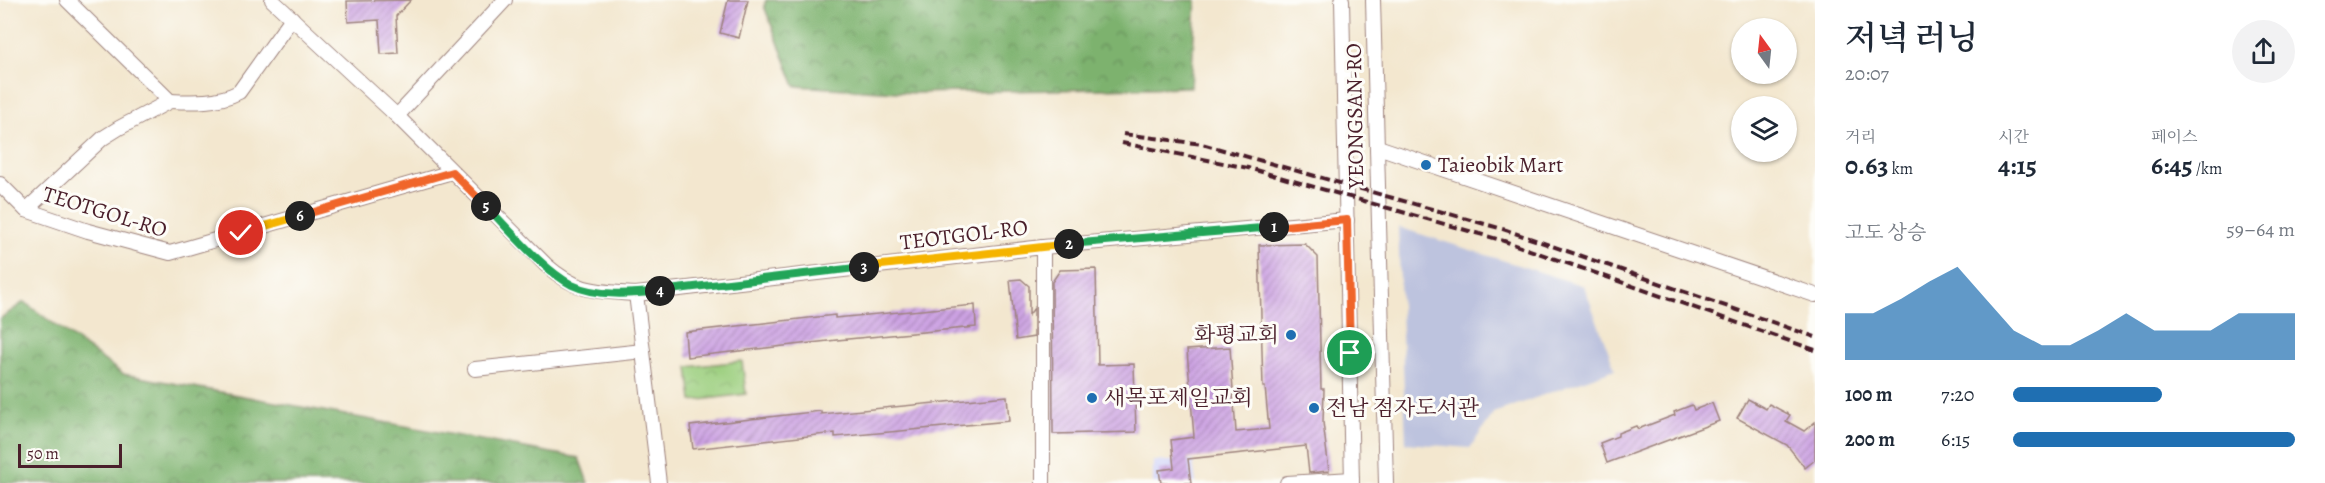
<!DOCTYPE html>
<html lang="ko">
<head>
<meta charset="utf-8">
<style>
  body { margin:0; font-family:Alegreya,"Noto Serif KR",serif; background:#f2f2f3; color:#1f2937; height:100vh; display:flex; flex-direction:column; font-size:22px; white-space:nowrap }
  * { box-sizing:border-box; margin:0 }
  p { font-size:20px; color:#747a83 }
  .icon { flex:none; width:33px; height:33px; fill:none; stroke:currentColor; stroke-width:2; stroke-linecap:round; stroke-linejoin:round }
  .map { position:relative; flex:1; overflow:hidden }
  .side { display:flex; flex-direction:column; background:#fff; width:510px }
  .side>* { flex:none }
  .needle { width:39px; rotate:345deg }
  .controls { position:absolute; left:1731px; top:18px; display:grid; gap:12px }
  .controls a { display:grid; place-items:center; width:66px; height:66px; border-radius:50%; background:#fff; box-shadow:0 2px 4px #0004; font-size:30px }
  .scale { position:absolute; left:18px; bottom:15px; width:104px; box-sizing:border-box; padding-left:6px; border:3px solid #4a1f2b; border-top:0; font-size:16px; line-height:21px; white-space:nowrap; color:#4a1f2b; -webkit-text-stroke:4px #fdfcf7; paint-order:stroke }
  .pin { position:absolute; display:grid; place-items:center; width:51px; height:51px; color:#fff; margin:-26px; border:3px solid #fff; border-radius:50%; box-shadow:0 2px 6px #0007 }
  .km { position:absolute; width:30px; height:30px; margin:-15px; border-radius:50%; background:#222; color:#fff; font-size:16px; line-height:30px; text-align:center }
  .round { display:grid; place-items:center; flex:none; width:63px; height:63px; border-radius:32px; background:#f2f2f3 }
  .summary { display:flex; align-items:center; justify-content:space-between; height:102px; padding:0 30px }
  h1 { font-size:33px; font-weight:600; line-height:45px }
  .metrics { display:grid; grid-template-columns:repeat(3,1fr); gap:9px; height:102px; padding:6px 30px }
  .metrics div { display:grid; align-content:center }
  .metrics b { font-size:26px; font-weight:600 }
  .metrics small { font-size:16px; font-weight:400 }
  .metrics p { font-size:16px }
  .chart { height:168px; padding:12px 30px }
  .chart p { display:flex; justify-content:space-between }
  .chart svg { width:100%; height:108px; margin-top:6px; fill:#1f6fb2; opacity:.7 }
  ul { padding:0 30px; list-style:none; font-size:20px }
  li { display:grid; grid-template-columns:96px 72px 1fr; align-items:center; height:45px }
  li i { height:15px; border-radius:8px; background:#1f6fb2 }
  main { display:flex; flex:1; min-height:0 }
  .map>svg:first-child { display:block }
  .built { fill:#d5d8f9 }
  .industrial { fill:#bdc3de }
  .forest { fill:url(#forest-crowns); stroke:#64684c; stroke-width:1.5 }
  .park { fill:url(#park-crowns); stroke:#737755; stroke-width:1.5 }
  .building { fill:url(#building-hatch) }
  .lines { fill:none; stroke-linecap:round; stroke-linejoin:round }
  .minor-casing { stroke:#9e837d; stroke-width:16 }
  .minor { stroke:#fff; stroke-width:14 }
  .rail { stroke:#4a1f2b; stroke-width:4; stroke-dasharray:9 4.5; stroke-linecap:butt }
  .split-1-casing { stroke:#fff; stroke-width:12 }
  .split-2-casing { stroke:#fff; stroke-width:12 }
  .split-3-casing { stroke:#fff; stroke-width:12 }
  .split-4-casing { stroke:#fff; stroke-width:12 }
  .split-5-casing { stroke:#fff; stroke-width:12 }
  .split-6-casing { stroke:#fff; stroke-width:12 }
  .split-7-casing { stroke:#fff; stroke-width:12 }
  .split-1 { stroke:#f0652b; stroke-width:8 }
  .split-2 { stroke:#22a559; stroke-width:8 }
  .split-3 { stroke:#f5b400; stroke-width:8 }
  .split-4 { stroke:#22a559; stroke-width:8 }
  .split-5 { stroke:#22a559; stroke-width:8 }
  .split-6 { stroke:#f0652b; stroke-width:8 }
  .split-7 { stroke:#f5b400; stroke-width:8 }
  .poi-dot { fill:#1f6fb2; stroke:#fdfcf7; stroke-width:2 }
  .labels { text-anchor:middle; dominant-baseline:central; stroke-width:6; stroke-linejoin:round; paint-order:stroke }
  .street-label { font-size:22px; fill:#4a1f2b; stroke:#fdfcf7 }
  .poi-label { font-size:22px; fill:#4a1f2b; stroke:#fdfcf7; text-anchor:start }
</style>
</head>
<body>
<main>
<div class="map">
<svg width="1815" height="483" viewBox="0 0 1815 483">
  <defs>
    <pattern id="forest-crowns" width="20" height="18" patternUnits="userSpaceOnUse" patternTransform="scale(1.5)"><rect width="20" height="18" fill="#7db26e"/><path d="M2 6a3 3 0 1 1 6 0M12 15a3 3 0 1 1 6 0" fill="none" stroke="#68905b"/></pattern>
    <pattern id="park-crowns" width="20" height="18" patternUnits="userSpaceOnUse" patternTransform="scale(1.5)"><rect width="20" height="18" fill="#9ccf7f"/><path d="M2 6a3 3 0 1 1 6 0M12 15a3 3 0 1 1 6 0" fill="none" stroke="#88b16e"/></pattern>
    <pattern id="building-hatch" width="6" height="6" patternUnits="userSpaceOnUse" patternTransform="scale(1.5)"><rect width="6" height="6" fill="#cca2e3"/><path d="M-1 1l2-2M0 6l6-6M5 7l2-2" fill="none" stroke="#a883b8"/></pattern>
  </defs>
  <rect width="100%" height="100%" fill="#fdfcf7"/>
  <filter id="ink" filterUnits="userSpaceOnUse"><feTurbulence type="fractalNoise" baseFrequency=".0167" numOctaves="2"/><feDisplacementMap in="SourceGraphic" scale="12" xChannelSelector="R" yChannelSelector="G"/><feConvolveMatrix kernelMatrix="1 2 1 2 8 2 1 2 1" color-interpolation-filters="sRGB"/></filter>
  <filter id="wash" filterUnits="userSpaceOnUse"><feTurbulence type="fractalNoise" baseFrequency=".008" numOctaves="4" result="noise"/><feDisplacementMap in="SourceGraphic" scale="24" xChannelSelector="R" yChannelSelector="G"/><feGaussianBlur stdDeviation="1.35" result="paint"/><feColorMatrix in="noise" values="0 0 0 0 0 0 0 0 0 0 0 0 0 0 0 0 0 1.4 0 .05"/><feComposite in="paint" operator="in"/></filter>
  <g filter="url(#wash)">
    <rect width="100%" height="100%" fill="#f3e7cf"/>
    <!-- built -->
    <polygon class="built" points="1153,461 1193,461 1196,483 1153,483"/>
    <!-- industrial -->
    <polygon class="industrial" points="1398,227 1584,286 1615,369 1494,413 1470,448 1406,443"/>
    <!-- forest -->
    <g class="forest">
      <polygon points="766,0 1196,0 1191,87 915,93 795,86 764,6"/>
      <polygon points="24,302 123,374 579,458 588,483 0,483 0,319"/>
    </g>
    <!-- park -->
    <polygon class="park" points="742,361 746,394 692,401 688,367"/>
    <g id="blocks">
      <!-- building -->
      <g class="building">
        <polygon points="411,0 396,16 398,53 381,54 379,20 348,22 347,1"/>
        <polygon points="728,0 748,0 739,38 720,33"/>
        <polygon points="1305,244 1318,257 1321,389 1324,389 1323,422 1329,471 1309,473 1306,446 1188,459 1191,483 1161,483 1159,470 1174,468 1171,440 1194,437 1187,350 1230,347 1236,432 1269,429 1265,387 1263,387 1259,245"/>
        <polygon points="1096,269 1098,365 1134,364 1136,432 1053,434 1052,282 1060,270"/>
        <polygon points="1021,279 1029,286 1029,315 1034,308 1034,337 1016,340 1010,280"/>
        <polygon points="975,305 976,327 837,340 687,357 685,332 835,315 835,318"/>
        <polygon points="1007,396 1009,421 835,437 835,433 693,449 690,426 821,411 821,414"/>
        <polygon points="1748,399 1766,409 1769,404 1790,415 1786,421 1804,431 1815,422 1815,460 1805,468 1787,445 1737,418"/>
        <polygon points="1712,403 1719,421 1607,463 1600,443 1618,436 1618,433 1636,426 1638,429 1675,415 1674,412 1692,405 1694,410"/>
      </g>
    </g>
  </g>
  <g filter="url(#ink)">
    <use href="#blocks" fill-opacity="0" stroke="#9e837d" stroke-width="1.5"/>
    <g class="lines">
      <defs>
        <g id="minor">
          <path d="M272,0L397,116L546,265C578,293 596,291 636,294L1043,247L1347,220"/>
          <polyline points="1342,0 1352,483"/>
          <polyline points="1373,0 1386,483"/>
          <path d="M170,101C193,102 218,103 239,92L292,18"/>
          <polyline points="397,116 505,0"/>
          <polyline points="1378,147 1815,295"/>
          <polyline points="0,184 26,210 88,231 170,253 452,172"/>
          <polyline points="26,210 103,138 119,128 170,101 67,0"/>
          <polyline points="636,294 659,483"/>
          <polyline points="475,369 643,351"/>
          <polyline points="1043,483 1043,247"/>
          <polyline points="1287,483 1352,479"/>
        </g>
      </defs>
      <!-- minor casing -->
      <use href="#minor" class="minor-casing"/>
      <!-- minor -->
      <use href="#minor" class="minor"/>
      <!-- rail -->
      <g class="rail">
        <polyline points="1123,134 1202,144 1506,230 1815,337"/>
        <polyline points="1122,143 1248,168 1504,241 1815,350"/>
      </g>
    </g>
  </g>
  <g class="lines" filter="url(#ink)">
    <defs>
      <polyline id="split-1" points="1274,227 1347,220 1350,353"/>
      <polyline id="split-2" points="1069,244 1274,227"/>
      <polyline id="split-3" points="864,267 1069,244"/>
      <polyline id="split-4" points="660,291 864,267"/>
      <path id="split-5" d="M486,206C510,230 543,270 572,285C597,297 633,294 660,291"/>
      <polyline id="split-6" points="300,216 452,172 486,206"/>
      <polyline id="split-7" points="241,233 300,216"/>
    </defs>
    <!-- split-1 casing -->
    <use href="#split-1" class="split-1-casing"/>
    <!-- split-2 casing -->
    <use href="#split-2" class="split-2-casing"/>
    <!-- split-3 casing -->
    <use href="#split-3" class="split-3-casing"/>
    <!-- split-4 casing -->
    <use href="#split-4" class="split-4-casing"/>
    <!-- split-5 casing -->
    <use href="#split-5" class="split-5-casing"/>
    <!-- split-6 casing -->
    <use href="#split-6" class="split-6-casing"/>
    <!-- split-7 casing -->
    <use href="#split-7" class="split-7-casing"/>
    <!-- split-1 -->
    <use href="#split-1" class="split-1"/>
    <!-- split-2 -->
    <use href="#split-2" class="split-2"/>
    <!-- split-3 -->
    <use href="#split-3" class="split-3"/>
    <!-- split-4 -->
    <use href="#split-4" class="split-4"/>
    <!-- split-5 -->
    <use href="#split-5" class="split-5"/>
    <!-- split-6 -->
    <use href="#split-6" class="split-6"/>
    <!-- split-7 -->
    <use href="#split-7" class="split-7"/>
  </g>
  <!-- markers -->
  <g class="poi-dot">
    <circle cx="1426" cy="165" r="6"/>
    <circle cx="1291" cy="335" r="6"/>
    <circle cx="1092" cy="398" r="6"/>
    <circle cx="1314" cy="408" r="6"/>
  </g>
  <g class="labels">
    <!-- street labels -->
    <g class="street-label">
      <text transform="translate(1355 116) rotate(-91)">YEONGSAN-RO</text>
      <text transform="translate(105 212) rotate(17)">TEOTGOL-RO</text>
      <text transform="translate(964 235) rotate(-7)">TEOTGOL-RO</text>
    </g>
    <!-- poi labels -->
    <g class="poi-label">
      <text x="1438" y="165">Taieobik Mart</text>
      <text x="1279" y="335" text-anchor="end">화평교회</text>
      <text x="1104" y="398">새목포제일교회</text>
      <text x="1326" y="408">전남 점자도서관</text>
    </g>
  </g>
</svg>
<div class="controls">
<a><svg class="needle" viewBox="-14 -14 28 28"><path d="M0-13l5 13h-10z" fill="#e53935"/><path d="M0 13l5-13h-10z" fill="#747a83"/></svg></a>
<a><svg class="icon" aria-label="layers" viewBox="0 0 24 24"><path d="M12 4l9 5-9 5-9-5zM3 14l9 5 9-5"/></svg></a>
</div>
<div class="scale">50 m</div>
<div class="pin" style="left:1350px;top:353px;background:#1e9e55"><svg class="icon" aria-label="arrive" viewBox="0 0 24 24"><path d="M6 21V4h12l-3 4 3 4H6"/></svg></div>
<div class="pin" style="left:241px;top:233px;background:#d93025"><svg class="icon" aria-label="check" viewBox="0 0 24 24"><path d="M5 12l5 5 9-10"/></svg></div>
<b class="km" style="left:1274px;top:227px">1</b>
<b class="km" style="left:1069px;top:244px">2</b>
<b class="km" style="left:864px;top:267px">3</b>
<b class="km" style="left:660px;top:291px">4</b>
<b class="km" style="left:486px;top:206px">5</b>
<b class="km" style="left:300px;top:216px">6</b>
</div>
<section class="side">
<div class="summary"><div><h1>저녁 러닝</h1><p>20:07</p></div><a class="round"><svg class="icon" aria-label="share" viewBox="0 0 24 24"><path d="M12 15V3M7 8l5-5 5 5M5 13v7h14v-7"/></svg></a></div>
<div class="metrics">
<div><p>거리</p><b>0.63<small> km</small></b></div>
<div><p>시간</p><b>4:15</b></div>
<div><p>페이스</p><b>6:45<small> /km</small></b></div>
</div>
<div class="chart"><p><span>고도 상승</span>59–64 m</p>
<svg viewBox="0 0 160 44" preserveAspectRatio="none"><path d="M0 44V25L10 25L20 19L30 12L40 6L50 19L60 32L70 38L80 38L90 32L100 25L110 32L120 32L130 32L140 25L150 25L160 25V44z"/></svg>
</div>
<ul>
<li><b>100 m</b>7:20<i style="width:53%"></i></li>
<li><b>200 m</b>6:15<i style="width:100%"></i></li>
</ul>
</section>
</main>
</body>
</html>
